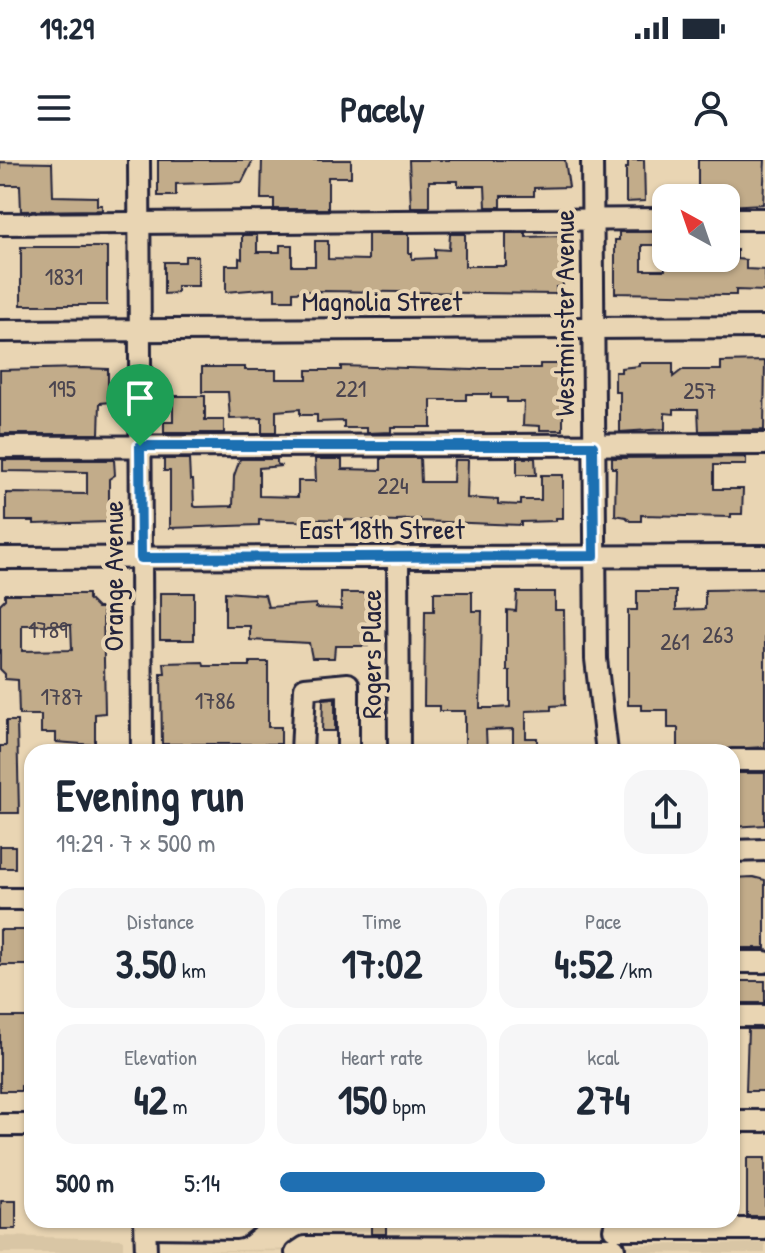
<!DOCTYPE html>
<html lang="en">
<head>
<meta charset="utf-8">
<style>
  body { margin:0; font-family:"Patrick Hand",sans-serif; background:#f6f6f7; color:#1f2937; height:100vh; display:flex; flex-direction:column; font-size:30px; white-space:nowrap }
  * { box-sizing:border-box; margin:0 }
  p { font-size:26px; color:#747a83 }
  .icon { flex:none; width:44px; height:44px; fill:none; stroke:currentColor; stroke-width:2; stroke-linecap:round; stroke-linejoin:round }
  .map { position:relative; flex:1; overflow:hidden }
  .panel { position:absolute; left:24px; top:584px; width:716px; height:484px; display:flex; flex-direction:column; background:#fff; border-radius:24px; box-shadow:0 2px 6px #0004 }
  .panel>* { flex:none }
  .needle { width:52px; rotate:320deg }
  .controls { position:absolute; left:652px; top:24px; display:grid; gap:16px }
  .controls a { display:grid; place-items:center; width:88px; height:88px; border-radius:16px; background:#fff; box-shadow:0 2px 6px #0004; font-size:40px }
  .pin { position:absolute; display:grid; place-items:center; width:68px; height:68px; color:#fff; margin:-82px -34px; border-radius:50% 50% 50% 0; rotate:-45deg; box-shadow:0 0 8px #0007 }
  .pin .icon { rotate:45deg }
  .round { display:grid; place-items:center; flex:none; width:84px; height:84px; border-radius:24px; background:#f6f6f7 }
  .head { display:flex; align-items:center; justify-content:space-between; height:136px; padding:0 32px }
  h1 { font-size:44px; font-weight:800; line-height:60px }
  .figures { display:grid; grid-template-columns:repeat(3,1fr); gap:12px; height:136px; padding:8px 32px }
  .figures div { display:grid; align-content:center; border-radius:20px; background:#f6f6f7; text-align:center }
  .figures b { font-size:40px; font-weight:800 }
  .figures small { font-size:22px; font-weight:400 }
  .figures p { font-size:22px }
  ul { padding:0 32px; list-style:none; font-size:26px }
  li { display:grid; grid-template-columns:128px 96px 1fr; align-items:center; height:60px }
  li i { height:20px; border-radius:10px; background:#1f6fb2 }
  .status { display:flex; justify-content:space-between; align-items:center; height:56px; padding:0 40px; background:#fff; direction:ltr }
  .status svg { height:22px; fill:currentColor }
  header { display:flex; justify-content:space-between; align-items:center; height:104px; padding:0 32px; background:#fff; font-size:36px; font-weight:800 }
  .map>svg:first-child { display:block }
  .built { fill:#d9c6a5 }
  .building { fill:#c2ac8a; stroke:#22223b; stroke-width:2; fill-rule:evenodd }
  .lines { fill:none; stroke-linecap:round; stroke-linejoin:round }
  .minor-casing { stroke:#22223b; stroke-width:26 }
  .minor { stroke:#e9d5b3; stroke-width:20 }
  .route-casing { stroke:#fff; stroke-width:16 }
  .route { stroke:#1f6fb2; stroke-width:10 }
  .labels { text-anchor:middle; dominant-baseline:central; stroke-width:8; stroke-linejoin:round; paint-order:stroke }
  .number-label { font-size:24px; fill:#4a444f }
  .street-label { font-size:28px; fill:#22223b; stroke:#e9d5b3 }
</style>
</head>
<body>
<div class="status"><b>19:29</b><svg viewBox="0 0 49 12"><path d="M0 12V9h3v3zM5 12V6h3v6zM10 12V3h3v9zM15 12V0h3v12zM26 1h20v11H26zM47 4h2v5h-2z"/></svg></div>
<header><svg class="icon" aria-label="menu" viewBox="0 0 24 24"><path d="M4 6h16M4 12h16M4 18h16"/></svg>Pacely<svg class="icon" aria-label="person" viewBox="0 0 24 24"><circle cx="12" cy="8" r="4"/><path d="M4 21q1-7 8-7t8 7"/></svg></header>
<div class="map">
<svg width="765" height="1093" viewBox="0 0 765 1093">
  <rect width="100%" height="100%" fill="#e9d5b3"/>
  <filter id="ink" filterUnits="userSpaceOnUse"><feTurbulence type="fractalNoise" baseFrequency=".0125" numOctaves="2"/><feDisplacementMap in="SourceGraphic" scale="16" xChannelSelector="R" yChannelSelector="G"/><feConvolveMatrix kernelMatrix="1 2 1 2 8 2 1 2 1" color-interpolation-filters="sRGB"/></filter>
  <g filter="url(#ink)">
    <!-- built -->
    <g class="built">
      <polygon points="0,1076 123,1079 123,1093 0,1093"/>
      <polygon points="765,1083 765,1093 162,1091"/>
    </g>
    <!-- building -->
    <g class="building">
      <polygon points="158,0 253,0 242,22 176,24 176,36 158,36"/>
      <polygon points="262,0 351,0 351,17 328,17 328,49 274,49 274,39 261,39"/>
      <polygon points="409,0 565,0 569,27 534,28 534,36 501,36 501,47 486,47 485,26 458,26 458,21 429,21 429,47 411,47"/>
      <polygon points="628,0 644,0 645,41 626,42 626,8 628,8"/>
      <polygon points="698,0 765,0 763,44 727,46 727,32 698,32"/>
      <polygon points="0,2 52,3 53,36 97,37 97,45 102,45 102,50 21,51 20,25 0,25"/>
      <polygon points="619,72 666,72 666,85 642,85 642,110 665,110 665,101 717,101 717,98 726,98 726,90 737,90 737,99 746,100 746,109 765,110 765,131 736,130 736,135 725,135 615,133 615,80 619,80"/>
      <polygon points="506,73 526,73 526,77 560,76 563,127 556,127 557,134 318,131 293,132 293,140 275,140 275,128 226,132 226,105 239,105 239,98 242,99 242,75 257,75 257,92 280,92 280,85 292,85 292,106 315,106 315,81 328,81 328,99 368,100 368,74 409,74 409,93 412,93 412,99 435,98 435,89 449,90 450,74 465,74 465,106 506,106"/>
      <rect x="21" y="87" width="86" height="58"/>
      <polygon points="185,96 198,96 198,126 177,126 177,133 164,134 164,102 185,102"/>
      <polygon points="765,201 764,270 699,271 698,249 674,249 674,254 665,253 665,269 620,272 620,232 615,232 615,212 621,212 621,208 639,206 639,203 673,203 673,217 682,210 721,210 721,202"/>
      <polygon points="540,204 563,204 563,270 540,270 540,266 523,265 524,242 507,242 507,238 491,238 491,234 466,234 466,240 431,240 431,267 391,267 391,272 367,273 367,268 344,268 344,261 317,262 317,255 300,255 300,249 276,251 276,273 262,273 262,258 230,259 228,232 202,232 202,207 245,207 245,210 276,210 276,219 307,219 307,210 341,210 341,206 473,210 480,208 540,208"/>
      <polygon points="83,208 108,209 108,228 112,228 112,242 100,243 99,274 0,274 0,210"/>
      <polygon points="173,236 205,236 205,260 224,260 224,273 164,273 164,262 173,262"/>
      <polygon points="746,297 746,305 714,305 714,329 743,329 742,354 731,354 731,357 641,355 641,361 630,361 626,357 615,355 616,308 612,308 612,298"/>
      <polygon points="381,298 420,298 421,322 453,322 454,300 468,300 467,338 498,340 498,344 521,345 521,340 541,340 541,315 563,315 563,358 556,358 556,361 521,362 521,365 420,361 420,359 397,360 397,362 318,359 318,362 259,360 259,365 170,368 170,311 164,311 164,299 189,299 190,320 193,320 194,346 196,347 233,346 234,316 240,299 277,299 277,304 282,306 259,308 259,336 298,337 298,321 316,321 315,299 342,299 342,309 381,310"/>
      <polygon points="517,298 535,298 536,315 517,315"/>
      <polygon points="3,300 114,300 115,315 109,319 109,362 34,364 34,361 6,361 6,333 87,334 87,312 3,311"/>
      <polygon points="765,429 765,587 678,592 678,568 668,568 668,550 642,550 642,545 628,545 628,450 637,450 637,431 676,431 676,450 705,449 705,430"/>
      <polygon points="225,432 265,435 268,447 316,444 316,448 341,449 341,433 366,433 368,486 335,486 334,498 312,498 309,483 250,480 250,466 225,466"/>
      <polygon points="434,432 472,432 472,451 482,451 480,548 497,548 510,547 510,511 507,511 507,450 516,451 517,432 555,432 555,450 564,450 565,545 551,546 551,550 526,551 526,578 537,578 537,592 513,592 513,569 486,570 487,592 465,592 465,551 439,551 439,546 424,546 425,451 434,451"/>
      <rect x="160" y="433" width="34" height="47"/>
      <path d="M5,434H88V439L97,448H103L105,553L95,554V585L56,582V573H41V555H19L18,520L5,519V514L0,509V444L5,439ZM22,465H71L72,490L22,491Z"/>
      <polygon points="203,502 204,506 250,506 250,502 268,502 268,567 281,567 281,584 162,584 161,514 165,514 164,503"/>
      <polygon points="335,538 335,571 322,571 323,539"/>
      <polygon points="6,561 17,561 19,653 0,653 0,586 6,586"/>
      <polygon points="732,613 765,613 765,665 732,667"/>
      <rect x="0" y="686" width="15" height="22"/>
      <polygon points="753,717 765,720 765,788 732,788 732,718"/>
      <rect x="0" y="770" width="32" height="35"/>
      <rect x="732" y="821" width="33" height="22"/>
      <polygon points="0,857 32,857 32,926 21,926 21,931 0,931"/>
      <polygon points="748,869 765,869 765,931 746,931"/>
      <rect x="747" y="998" width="18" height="58"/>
      <rect x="1" y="1041" width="15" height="28"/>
      <rect x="371" y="1060" width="15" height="14"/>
    </g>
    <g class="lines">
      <defs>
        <g id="minor">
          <polyline points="139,0 142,592"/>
          <polyline points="592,0 596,499 607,592"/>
          <polyline points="726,59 765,59"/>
          <polyline points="0,64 666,59"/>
          <polyline points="0,171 765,167"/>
          <polyline points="0,287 765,284"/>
          <polyline points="398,396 399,592"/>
          <polyline points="0,398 765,396"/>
          <polyline points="302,592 305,528 348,524 348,592"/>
          <polyline points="732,600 765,600"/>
          <polyline points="732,691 765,690"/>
          <polyline points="0,739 32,739"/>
          <polyline points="732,802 765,802"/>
          <polyline points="732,856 765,856"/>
          <polyline points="732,961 765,961"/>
          <polyline points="0,965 32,965"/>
          <polyline points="145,1060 146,1093"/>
          <polyline points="146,1067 236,1068 246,1060"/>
          <polyline points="614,1069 765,1069"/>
          <polyline points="296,1093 305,1087 614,1088"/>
        </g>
      </defs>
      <!-- minor casing -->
      <use href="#minor" class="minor-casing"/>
      <!-- minor -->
      <use href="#minor" class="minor"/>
    </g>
  </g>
  <g class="lines" filter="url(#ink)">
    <defs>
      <polygon id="route" points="140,286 593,286 594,396 141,398"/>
    </defs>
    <!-- route casing -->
    <use href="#route" class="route-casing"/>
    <!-- route -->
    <use href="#route" class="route"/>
  </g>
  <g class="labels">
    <!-- number labels -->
    <g class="number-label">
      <text x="64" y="116">1831</text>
      <text x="62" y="228">195</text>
      <text x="351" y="228">221</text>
      <text x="700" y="230">257</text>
      <text x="393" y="325">224</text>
      <text x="48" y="469">1789</text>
      <text x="718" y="474">263</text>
      <text x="675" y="481">261</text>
      <text x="62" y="536">1787</text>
      <text x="215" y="540">1786</text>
    </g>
    <!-- street labels -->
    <g class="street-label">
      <text x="382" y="141">Magnolia Street</text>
      <text transform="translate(564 153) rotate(-90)">Westminster Avenue</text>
      <text x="382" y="369">East 18th Street</text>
      <text transform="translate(113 416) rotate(-90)">Orange Avenue</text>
      <text transform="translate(371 494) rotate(-90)">Rogers Place</text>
    </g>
  </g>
</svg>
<div class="controls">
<a><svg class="needle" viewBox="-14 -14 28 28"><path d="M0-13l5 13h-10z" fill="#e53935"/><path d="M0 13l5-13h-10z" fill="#747a83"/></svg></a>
</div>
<div class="pin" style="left:140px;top:286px;background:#1e9e55"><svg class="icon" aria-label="arrive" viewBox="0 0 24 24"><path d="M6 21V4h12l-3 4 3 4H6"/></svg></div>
<section class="panel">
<div class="head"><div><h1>Evening run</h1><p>19:29 · 7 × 500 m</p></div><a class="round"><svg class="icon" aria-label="share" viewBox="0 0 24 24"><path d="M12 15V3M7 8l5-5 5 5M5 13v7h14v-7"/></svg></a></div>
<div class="figures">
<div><p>Distance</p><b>3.50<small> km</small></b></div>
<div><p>Time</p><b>17:02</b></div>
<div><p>Pace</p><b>4:52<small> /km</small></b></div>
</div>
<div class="figures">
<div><p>Elevation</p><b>42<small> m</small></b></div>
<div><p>Heart rate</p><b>150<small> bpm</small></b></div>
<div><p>kcal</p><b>274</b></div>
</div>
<ul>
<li><b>500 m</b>5:14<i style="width:62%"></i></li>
</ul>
</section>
</div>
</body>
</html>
